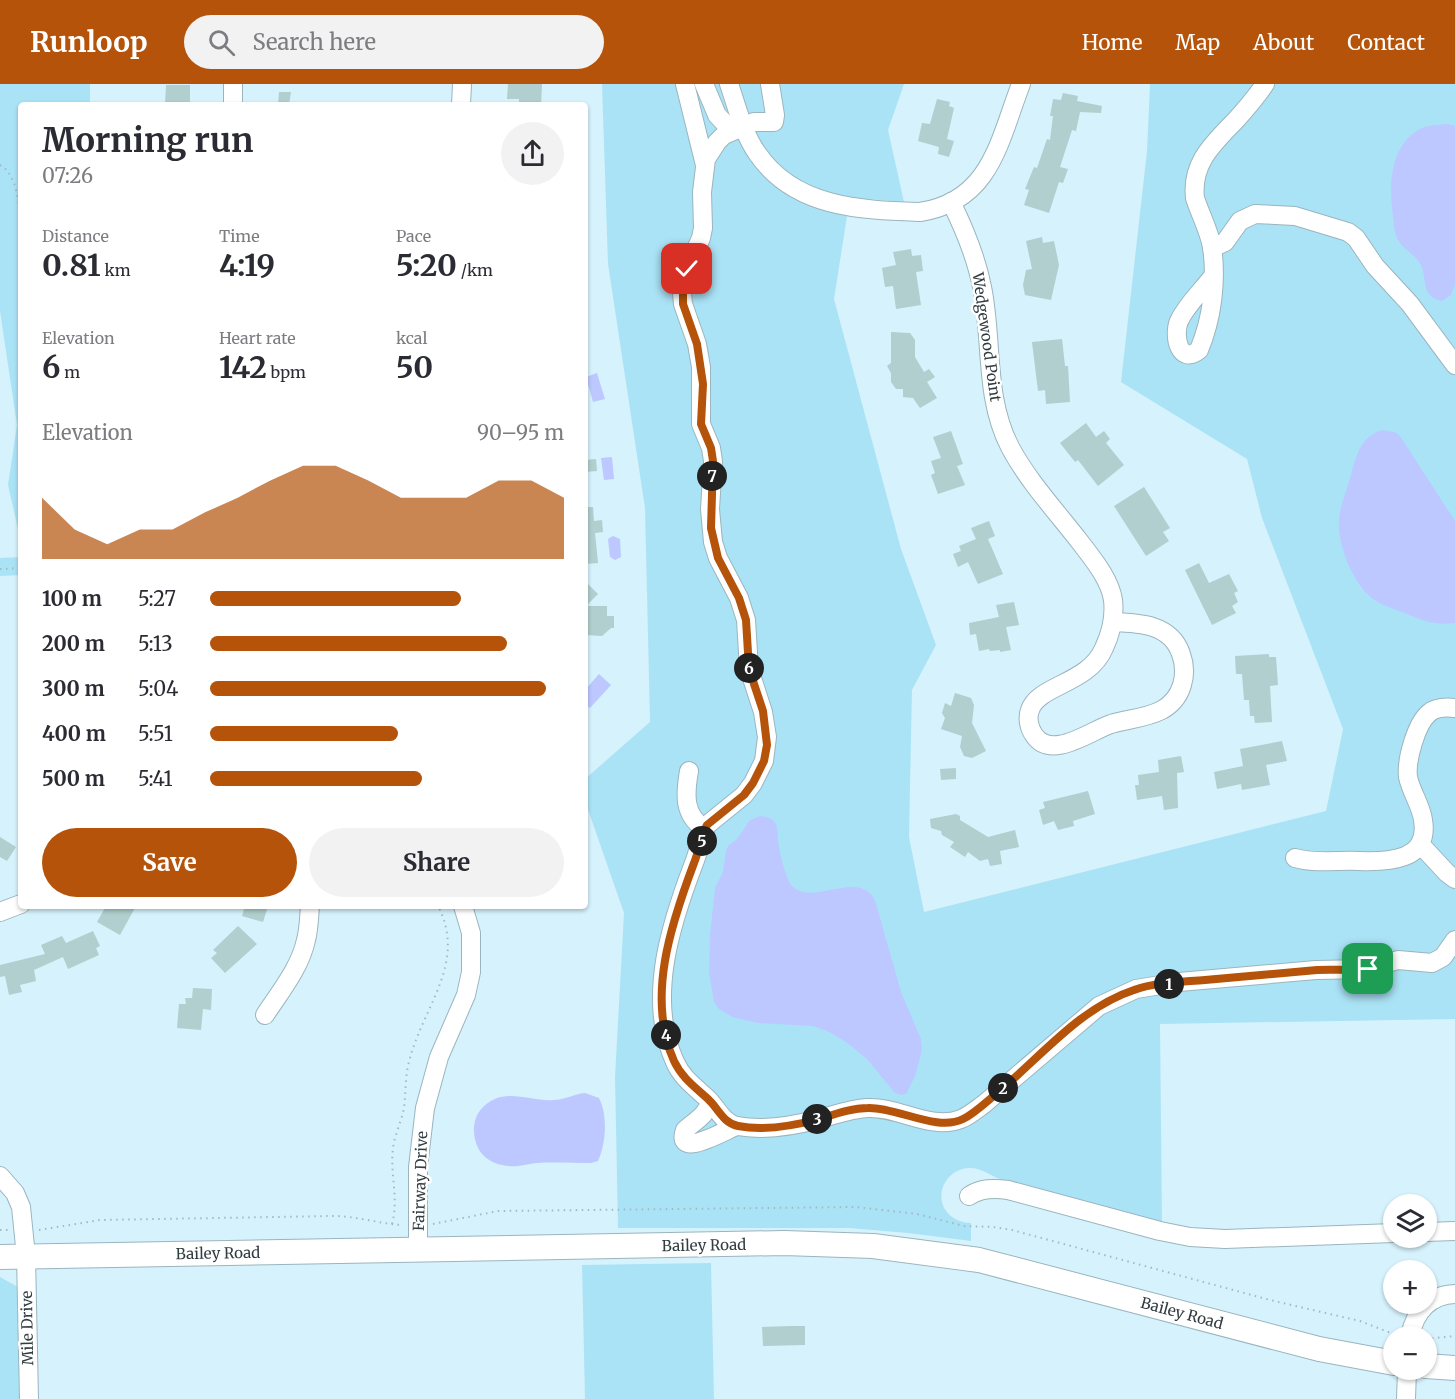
<!DOCTYPE html>
<html lang="en">
<head>
<meta charset="utf-8">
<style>
  body { margin:0; font-family:Merriweather,serif; background:#f2f2f3; color:#2b2b33; height:100vh; display:flex; flex-direction:column; font-size:22px; white-space:nowrap }
  * { box-sizing:border-box; margin:0 }
  p { font-size:20px; color:#7c7c81 }
  .icon { flex:none; width:33px; height:33px; fill:none; stroke:currentColor; stroke-width:2; stroke-linecap:round; stroke-linejoin:round }
  .map { position:relative; flex:1; overflow:hidden }
  .details { position:absolute; left:18px; top:18px; width:570px; height:807px; display:flex; flex-direction:column; background:#fff; border-radius:6px; box-shadow:0 2px 4px #0004 }
  .details>* { flex:none }
  .buttons { position:absolute; left:1383px; top:1110px; display:grid; gap:12px }
  .buttons a { display:grid; place-items:center; width:54px; height:54px; border-radius:50%; background:#fff; box-shadow:0 2px 4px #0004; font-size:30px }
  .pin { position:absolute; display:grid; place-items:center; width:51px; height:51px; color:#fff; margin:-26px; border-radius:12px; box-shadow:0 3px 9px #0006 }
  .km { position:absolute; width:30px; height:30px; margin:-15px; border-radius:50%; background:#222; color:#fff; font-size:16px; line-height:30px; text-align:center }
  .round { display:grid; place-items:center; flex:none; width:63px; height:63px; border-radius:32px; background:#f2f2f3 }
  .headline { display:flex; align-items:center; justify-content:space-between; height:102px; padding:0 24px }
  h1 { font-size:33px; font-weight:700; line-height:45px }
  .metrics { display:grid; grid-template-columns:repeat(3,1fr); gap:9px; height:102px; padding:6px 24px }
  .metrics div { display:grid; align-content:center }
  .metrics b { font-size:30px; font-weight:700 }
  .metrics small { font-size:16px; font-weight:400 }
  .metrics p { font-size:16px }
  .chart { height:168px; padding:12px 24px }
  .chart p { display:flex; justify-content:space-between }
  .chart svg { width:100%; height:108px; margin-top:6px; fill:#b45309; opacity:.7 }
  .primary-button { display:flex; gap:12px; margin-top:auto; padding:12px 24px }
  .primary-button a { flex:1; height:69px; border-radius:36px; background:#b45309; color:#fff; font-size:24px; font-weight:700; line-height:69px; text-align:center }
  .primary-button a+a { background:#f2f2f3; color:#2b2b33 }
  ul { padding:0 24px; list-style:none; font-size:20px }
  li { display:grid; grid-template-columns:96px 72px 1fr; align-items:center; height:45px }
  li i { height:15px; border-radius:8px; background:#b45309 }
  header { display:flex; align-items:center; gap:36px; box-sizing:border-box; height:84px; padding:0 30px; background:#b45309; color:#fff }
  header strong { font-size:28px }
  nav { display:flex; gap:33px; margin-inline-start:auto; font-size:21px }
  .search { width:420px; height:54px; background:#f2f2f3; display:flex; align-items:center; gap:15px; box-sizing:border-box; padding:0 21px; border-radius:33px; color:#7c7c81; font-size:22px }
  .map>svg:first-child { display:block }
  .green { fill:#abe3f6 }
  .water { fill:#bcc8ff }
  .building { fill:#b0cfce }
  .lines { fill:none; stroke-linecap:round; stroke-linejoin:round }
  .minor-casing { stroke:#9ab5be; stroke-width:20 }
  .major-casing { stroke:#9ab5be; stroke-width:26 }
  .path { stroke:#a3b9c2; stroke-width:2; stroke-dasharray:1.5 4.5; stroke-linecap:butt }
  .minor { stroke:#fff; stroke-width:18 }
  .major { stroke:#fff; stroke-width:24 }
  .route-casing { stroke:#fff; stroke-width:12 }
  .route { stroke:#b45309; stroke-width:8 }
  .labels { text-anchor:middle; dominant-baseline:central; stroke-width:5; stroke-linejoin:round; paint-order:stroke }
  .street-label { font-size:15px; fill:#323d41; stroke:#fff }
</style>
</head>
<body>
<header>
<strong>Runloop</strong>
<div class="search"><svg class="icon" aria-label="search" viewBox="0 0 24 24"><circle cx="10" cy="10" r="6"/><path d="M15 15l6 6"/></svg>Search here</div>
<nav><a>Home</a><a>Map</a><a>About</a><a>Contact</a></nav>
</header>
<div class="map">
<svg width="1455" height="1315" viewBox="0 0 1455 1315">
  <rect width="100%" height="100%" fill="#d6f2fc"/>
  <!-- green -->
  <g class="green">
    <polygon points="0,0 90,0 90,21 21,21 21,458 8,401 17,341 0,227"/>
    <path d="M602,0H720L735,42L805,118L847,132L834,215L901,465L936,561L912,606L909,753L924,828L1326,727L1343,645L1262,434L1247,375L1121,298L1147,67L1150,0H1455V935L1160,940L1162,1140C1109,1125 1055,1112 1002,1096C991,1092 980,1083 968,1084C955,1085 945,1094 942,1106C938,1125 953,1139 971,1139V1157L908,1149L849,1144H618L615,993L624,829L585,717V695L650,638L645,424L608,180Z"/>
    <polygon points="736,0 904,0 888,46 904,118 830,112 796,95 776,79 758,55"/>
    <polygon points="21,473 21,491 0,492 0,474"/>
    <polygon points="711,1179 714,1315 585,1315 582,1181"/>
    <polygon points="0,1193 27,1208 29,1315 0,1315"/>
  </g>
  <!-- water -->
  <g class="water">
    <path d="M1447,40L1455,42V200L1451,211L1442,217C1420,212 1428,198 1421,181C1415,170 1403,166 1397,154C1394,147 1394,139 1393,132C1389,102 1389,62 1420,45C1427,41 1438,41 1447,40Z"/>
    <polygon points="597,289 605,315 593,318 586,293"/>
    <path d="M1383,346L1397,349L1402,355L1455,437V539C1434,542 1421,536 1402,528C1392,524 1381,521 1373,515C1353,500 1337,460 1339,436C1340,421 1347,406 1351,391C1356,372 1361,351 1383,346Z"/>
    <polygon points="612,373 614,395 604,396 601,374"/>
    <polygon points="613,452 620,455 621,473 615,476 610,473 608,455"/>
    <polygon points="599,590 611,601 590,624 585,620 585,606"/>
    <path d="M760,732C782,734 776,747 779,763C780,771 787,798 793,803C815,822 858,785 875,816L901,908L921,955L922,966L915,992L906,1010L902,1011L895,1009L867,975L846,958L827,947L813,942L758,939L732,933L719,925L714,918L709,889L710,852L715,804L723,788L726,767L728,762L737,755L750,736Z"/>
    <path d="M585,1009L599,1014C608,1032 606,1059 598,1077L591,1079C573,1079 554,1078 536,1079C530,1080 524,1081 518,1082C491,1084 473,1070 474,1043C475,1030 483,1020 495,1015C513,1007 535,1018 554,1016C564,1016 574,1010 585,1009Z"/>
  </g>
  <!-- building -->
  <g class="building">
    <polygon points="508,0 542,0 541,21 519,21 519,15 507,15"/>
    <polygon points="166,1 190,1 190,21 165,21"/>
    <polygon points="279,8 291,8 289,21 278,21"/>
    <polygon points="1063,9 1078,12 1077,17 1102,22 1101,29 1080,28 1076,47 1072,46 1060,83 1068,85 1063,99 1059,98 1049,129 1024,121 1029,106 1025,105 1034,83 1037,84 1047,55 1050,56 1053,32 1050,32 1053,15 1061,16"/>
    <polygon points="937,15 950,18 949,22 954,24 947,55 954,57 949,73 938,70 939,63 918,57 922,39 930,40"/>
    <polygon points="1042,153 1043,159 1054,157 1059,181 1051,216 1025,211 1023,201 1026,186 1032,185 1026,157"/>
    <polygon points="911,165 912,172 921,171 923,187 916,188 921,221 896,225 893,202 885,203 882,184 896,181 893,168"/>
    <polygon points="891,248 910,249 915,256 915,273 924,288 929,285 935,293 927,298 937,314 920,324 913,314 903,313 903,305 896,305 891,298 891,289 887,282 891,279"/>
    <polygon points="1062,255 1065,282 1068,282 1070,318 1046,320 1045,306 1038,307 1032,258"/>
    <polygon points="1086,339 1096,353 1104,347 1110,355 1106,359 1124,381 1098,402 1078,376 1075,378 1060,359"/>
    <polygon points="951,347 963,380 957,382 965,401 938,410 931,391 935,389 931,377 941,374 933,353"/>
    <polygon points="596,375 597,387 585,388 585,376"/>
    <polygon points="1144,403 1170,444 1163,448 1169,457 1146,472 1114,422"/>
    <polygon points="585,423 593,423 594,437 602,436 603,448 595,449 598,479 585,480"/>
    <polygon points="989,437 995,452 988,455 1003,490 978,500 968,478 958,483 953,470 961,467 959,462 976,455 971,444"/>
    <polygon points="1199,479 1209,499 1229,490 1238,507 1234,509 1238,518 1232,522 1236,529 1212,541 1185,486"/>
    <polygon points="585,497 598,510 586,522 607,522 607,532 614,532 614,544 611,544 602,552 585,551"/>
    <polygon points="1014,518 1019,541 1006,543 1011,566 1000,568 1000,566 990,567 989,565 979,567 976,550 970,551 969,539 999,533 996,521"/>
    <polygon points="1269,570 1269,573 1276,573 1278,601 1270,602 1272,638 1255,639 1254,632 1250,632 1249,616 1244,616 1242,590 1236,590 1235,572"/>
    <polygon points="955,609 971,614 974,621 972,639 986,667 972,674 964,672 960,663 962,652 941,645 945,634 942,629 945,619 951,622"/>
    <polygon points="1282,657 1287,677 1266,681 1270,701 1242,706 1241,700 1217,705 1214,688 1243,682 1240,665"/>
    <polygon points="1181,672 1184,688 1177,689 1178,724 1164,726 1162,712 1137,716 1135,701 1139,701 1138,691 1159,688 1158,676"/>
    <polygon points="956,684 956,695 941,696 940,685"/>
    <polygon points="1088,707 1095,730 1073,737 1074,742 1058,746 1054,737 1043,741 1039,726 1045,724 1043,718"/>
    <polygon points="956,730 960,732 960,736 988,753 1015,746 1019,763 1000,767 1002,780 990,782 988,775 980,777 968,768 965,773 950,763 954,758 942,751 941,747 931,744 930,735"/>
    <polygon points="0,753 16,763 7,777 0,773"/>
    <polygon points="106,822 136,822 120,851 97,838"/>
    <polygon points="245,822 268,822 263,838 242,832"/>
    <polygon points="238,842 257,860 225,889 211,874 217,869 213,866"/>
    <polygon points="93,847 100,862 96,864 99,871 68,885 63,873 34,886 36,897 20,901 22,908 9,911 5,892 0,893 0,881 45,870 41,861 62,852 66,859"/>
    <polygon points="193,904 212,905 211,926 203,925 201,946 177,944 179,920 186,920 185,914 192,914"/>
    <polygon points="791,1242 805,1242 805,1261 763,1262 762,1243"/>
  </g>
  <g class="lines">
    <defs>
      <g id="minor">
        <polyline points="685,0 705,81"/>
        <polyline points="704,0 717,31 732,47"/>
        <path d="M729,0C737,23 743,49 757,69C794,124 861,126 920,128C991,117 999,57 1021,0"/>
        <path d="M770,0L775,31L774,38H754L724,51L717,58L706,75L702,108L703,144L701,154L687,185L682,209L683,220L697,260L701,283V340L711,364L713,377L710,425L713,458L718,474L739,514L746,536L749,585L763,628L767,653L764,677L753,699L744,711L707,741C701,752 699,767 694,779C671,839 646,915 675,978C682,994 695,1003 708,1015C717,1024 723,1039 737,1042C764,1047 793,1042 819,1035C835,1031 850,1025 867,1024C898,1022 931,1047 961,1035C969,1032 977,1025 984,1020L1099,922L1136,905L1179,898L1316,886L1368,885L1398,876L1432,879L1443,873L1455,856"/>
        <polyline points="233,21 233,0"/>
        <polyline points="461,21 462,0"/>
        <path d="M951,118C965,146 976,173 982,203C993,256 984,313 1010,363C1028,397 1056,427 1080,458C1092,474 1110,495 1113,516C1115,533 1111,549 1104,564C1089,600 1038,601 1030,626C1027,634 1029,644 1034,651C1051,677 1090,647 1111,640C1138,632 1172,634 1182,601C1185,591 1185,581 1181,570C1171,540 1140,539 1113,538"/>
        <polyline points="1212,164 1225,158 1240,137 1255,130 1295,132 1348,148 1356,154 1375,182 1410,220 1455,281"/>
        <path d="M1213,192C1202,207 1187,220 1179,237C1173,251 1179,282 1199,266C1212,235 1217,197 1212,163C1209,146 1200,130 1195,114C1191,79 1213,60 1235,37C1246,25 1256,13 1265,0"/>
        <path d="M689,687C685,710 683,731 705,745"/>
        <polyline points="1420,760 1447,789 1455,795"/>
        <path d="M1295,774C1316,780 1338,776 1359,777C1388,778 1430,777 1423,736C1421,721 1411,708 1408,693C1406,676 1416,640 1429,629C1436,623 1446,623 1455,624"/>
        <polyline points="0,828 21,820"/>
        <path d="M265,931C280,908 300,884 306,856C309,845 309,833 310,822"/>
        <path d="M710,1018C707,1031 695,1037 685,1046C674,1077 727,1045 737,1042"/>
        <polyline points="0,1092 15,1109 21,1123 26,1172 29,1315"/>
        <path d="M969,1112C981,1104 994,1104 1008,1106L1160,1147L1190,1153L1225,1155L1394,1149"/>
        <polyline points="1426,1148 1455,1147"/>
        <polyline points="418,1166 418,1083 425,1024 439,973 466,911 471,888 471,849 463,822"/>
        <path d="M1410,1252C1415,1228 1429,1211 1455,1210"/>
        <polyline points="1406,1315 1407,1286"/>
      </g>
      <g id="major">
        <polyline points="0,1173 784,1159 873,1162 979,1176 1319,1265 1394,1279"/>
        <polyline points="1426,1282 1455,1284"/>
      </g>
    </defs>
    <!-- minor casing -->
    <use href="#minor" class="minor-casing"/>
    <!-- major casing -->
    <use href="#major" class="major-casing"/>
    <!-- path -->
    <g class="path">
      <path d="M0,81C33,99 15,197 21,230"/>
      <polyline points="0,485 21,484"/>
      <path d="M392,1140C400,1112 387,1083 395,1054C398,1044 402,1034 404,1024C406,1007 405,990 410,974C424,922 467,878 438,822"/>
      <polyline points="433,1140 498,1127 856,1123 917,1130 964,1142 993,1143 1012,1146 1270,1216 1360,1237 1396,1251"/>
      <polyline points="0,1146 9,1146"/>
      <path d="M39,1146L100,1136L333,1132C357,1132 380,1140 403,1141"/>
      <polyline points="1426,1255 1455,1252"/>
    </g>
    <!-- minor -->
    <use href="#minor" class="minor"/>
    <!-- major -->
    <use href="#major" class="major"/>
  </g>
  <g class="lines">
    <defs>
      <path id="route" d="M687,185L683,199V220L697,260L703,300L701,340L711,364L713,377L711,444L718,474L739,514L746,536L749,585L763,627L767,661L764,677L753,699L744,711L707,741C701,752 699,767 694,779C671,840 646,914 674,977C682,994 695,1003 708,1015C718,1024 723,1039 738,1042C764,1047 793,1042 819,1035C835,1030 851,1024 868,1024C897,1023 937,1048 963,1035C975,1029 986,1018 996,1010C1040,974 1079,924 1134,906C1156,898 1182,898 1205,896C1242,893 1280,889 1317,886C1334,885 1351,887 1368,885"/>
    </defs>
    <!-- route casing -->
    <use href="#route" class="route-casing"/>
    <!-- route -->
    <use href="#route" class="route"/>
  </g>
  <g class="labels">
    <!-- street labels -->
    <g class="street-label">
      <text transform="translate(987 253) rotate(82)">Wedgewood Point</text>
      <text transform="translate(420 1097) rotate(-88)">Fairway Drive</text>
      <text transform="translate(704 1161) rotate(-1)">Bailey Road</text>
      <text transform="translate(218 1169) rotate(-1)">Bailey Road</text>
      <text transform="translate(1182 1229) rotate(15)">Bailey Road</text>
      <text transform="translate(27 1244) rotate(-91)">Mile Drive</text>
    </g>
  </g>
</svg>
<div class="buttons">
<a><svg class="icon" aria-label="layers" viewBox="0 0 24 24"><path d="M12 4l9 5-9 5-9-5zM3 14l9 5 9-5"/></svg></a>
<a>+</a>
<a>−</a>
</div>
<div class="pin" style="left:1368px;top:885px;background:#1e9e55"><svg class="icon" aria-label="arrive" viewBox="0 0 24 24"><path d="M6 21V4h12l-3 4 3 4H6"/></svg></div>
<div class="pin" style="left:687px;top:185px;background:#d93025"><svg class="icon" aria-label="check" viewBox="0 0 24 24"><path d="M5 12l5 5 9-10"/></svg></div>
<b class="km" style="left:1169px;top:900px">1</b>
<b class="km" style="left:1003px;top:1004px">2</b>
<b class="km" style="left:817px;top:1035px">3</b>
<b class="km" style="left:666px;top:951px">4</b>
<b class="km" style="left:702px;top:757px">5</b>
<b class="km" style="left:749px;top:584px">6</b>
<b class="km" style="left:712px;top:392px">7</b>
<section class="details">
<div class="headline"><div><h1>Morning run</h1><p>07:26</p></div><a class="round"><svg class="icon" aria-label="share" viewBox="0 0 24 24"><path d="M12 15V3M7 8l5-5 5 5M5 13v7h14v-7"/></svg></a></div>
<div class="metrics">
<div><p>Distance</p><b>0.81<small> km</small></b></div>
<div><p>Time</p><b>4:19</b></div>
<div><p>Pace</p><b>5:20<small> /km</small></b></div>
</div>
<div class="metrics">
<div><p>Elevation</p><b>6<small> m</small></b></div>
<div><p>Heart rate</p><b>142<small> bpm</small></b></div>
<div><p>kcal</p><b>50</b></div>
</div>
<div class="chart"><p><span>Elevation</span>90–95 m</p>
<svg viewBox="0 0 160 44" preserveAspectRatio="none"><path d="M0 44V19L10 32L20 38L30 32L40 32L50 25L60 19L70 12L80 6L90 6L100 12L110 19L120 19L130 19L140 12L150 12L160 19V44z"/></svg>
</div>
<ul>
<li><b>100 m</b>5:27<i style="width:71%"></i></li>
<li><b>200 m</b>5:13<i style="width:84%"></i></li>
<li><b>300 m</b>5:04<i style="width:95%"></i></li>
<li><b>400 m</b>5:51<i style="width:53%"></i></li>
<li><b>500 m</b>5:41<i style="width:60%"></i></li>
</ul>
<div class="primary-button"><a>Save</a><a>Share</a></div>
</section>
</div>
</body>
</html>
